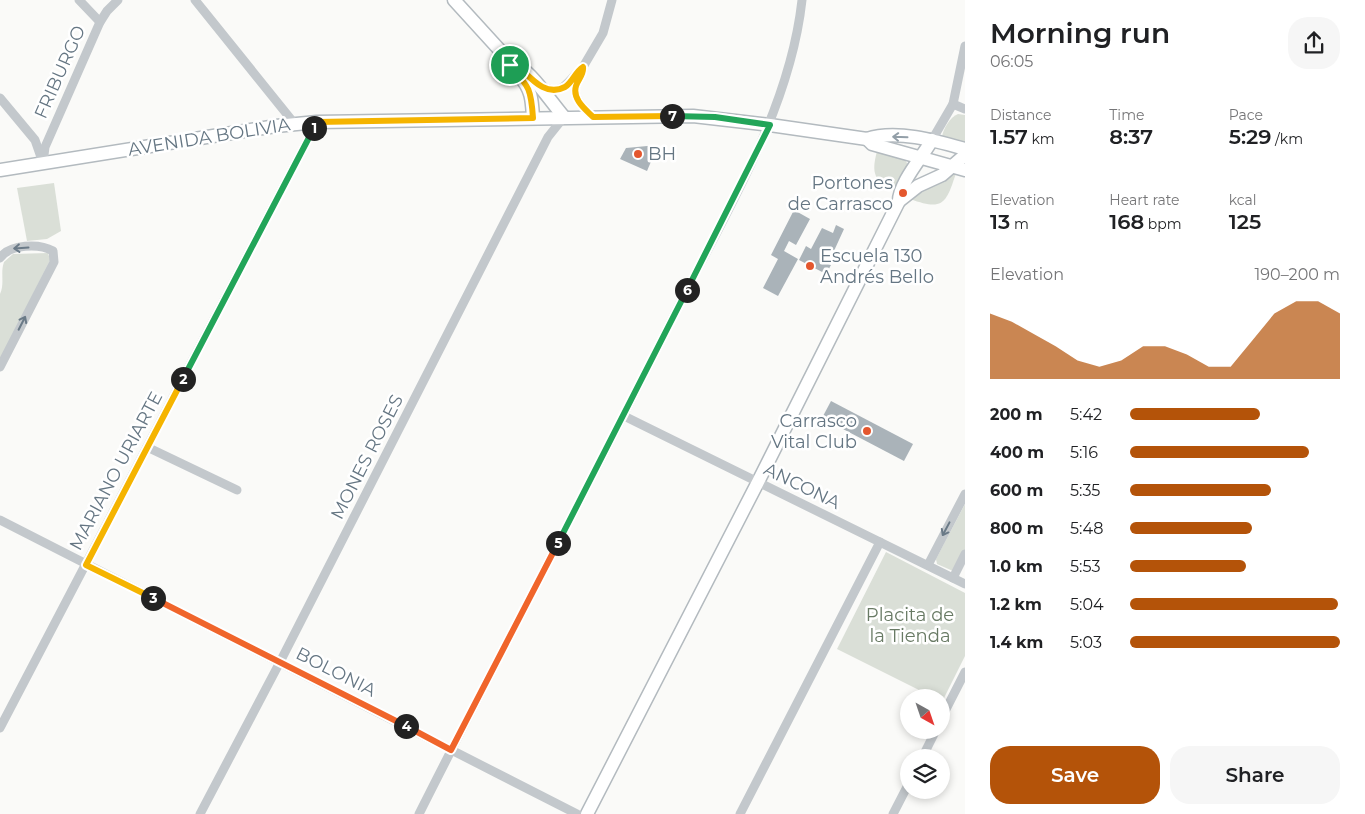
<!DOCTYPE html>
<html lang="en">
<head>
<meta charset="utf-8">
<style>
  body { margin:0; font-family:Montserrat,sans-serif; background:#f6f6f6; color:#202124; height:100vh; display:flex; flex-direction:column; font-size:19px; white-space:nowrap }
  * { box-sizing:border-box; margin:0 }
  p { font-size:16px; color:#757577 }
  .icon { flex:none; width:28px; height:28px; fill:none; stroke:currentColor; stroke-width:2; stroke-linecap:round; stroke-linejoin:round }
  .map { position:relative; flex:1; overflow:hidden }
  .side { display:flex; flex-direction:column; background:#fff; width:400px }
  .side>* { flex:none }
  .needle { width:32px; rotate:140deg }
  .tools { position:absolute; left:900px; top:689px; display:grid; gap:10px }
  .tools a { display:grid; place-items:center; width:50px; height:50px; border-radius:50%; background:#fff; box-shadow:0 2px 8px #0003; font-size:25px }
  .pin { position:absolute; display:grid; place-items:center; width:42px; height:42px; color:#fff; margin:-21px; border:2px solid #fff; border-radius:50%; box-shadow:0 1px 5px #0007 }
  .km { position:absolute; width:25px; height:25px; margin:-12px; border-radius:50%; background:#222; color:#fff; font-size:14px; line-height:25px; text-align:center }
  .round { display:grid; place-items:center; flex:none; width:52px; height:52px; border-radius:20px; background:#f6f6f6 }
  .headline { display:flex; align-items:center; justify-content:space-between; height:85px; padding:0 25px }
  h1 { font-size:28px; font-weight:600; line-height:38px }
  .figures { display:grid; grid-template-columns:repeat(3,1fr); gap:8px; height:85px; padding:5px 25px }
  .figures div { display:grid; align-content:center }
  .figures b { font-size:21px; font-weight:600 }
  .figures small { font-size:14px; font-weight:400 }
  .figures p { font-size:14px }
  .chart { height:140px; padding:10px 25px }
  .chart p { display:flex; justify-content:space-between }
  .chart svg { width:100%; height:90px; margin-top:5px; fill:#b45309; opacity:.7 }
  .cta { display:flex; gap:10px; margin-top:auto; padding:10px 25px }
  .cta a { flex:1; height:58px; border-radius:20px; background:#b45309; color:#fff; font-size:20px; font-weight:600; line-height:58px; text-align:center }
  .cta a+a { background:#f6f6f6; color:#202124 }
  ul { padding:0 25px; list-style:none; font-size:16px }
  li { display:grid; grid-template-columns:80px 60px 1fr; align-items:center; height:38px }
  li i { height:12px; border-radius:6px; background:#b45309 }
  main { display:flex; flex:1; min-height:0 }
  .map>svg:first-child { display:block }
  .green { fill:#dadfd7 }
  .building { fill:#aab3b9 }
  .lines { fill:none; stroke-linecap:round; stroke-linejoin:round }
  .secondary-casing { stroke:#b3babf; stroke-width:15 }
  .street { stroke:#c3c8cc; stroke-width:9 }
  .secondary { stroke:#fff; stroke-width:12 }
  .oneway { stroke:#939fa8 }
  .oneway2 { stroke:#6a7a87 }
  .split-1-casing { stroke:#fff; stroke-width:10 }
  .split-2-casing { stroke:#fff; stroke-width:10 }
  .split-3-casing { stroke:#fff; stroke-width:10 }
  .split-4-casing { stroke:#fff; stroke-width:10 }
  .split-5-casing { stroke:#fff; stroke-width:10 }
  .split-6-casing { stroke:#fff; stroke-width:10 }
  .split-7-casing { stroke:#fff; stroke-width:10 }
  .split-8-casing { stroke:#fff; stroke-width:10 }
  .split-1 { stroke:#f5b400; stroke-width:6 }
  .split-2 { stroke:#22a559; stroke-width:6 }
  .split-3 { stroke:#f5b400; stroke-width:6 }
  .split-4 { stroke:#f0652b; stroke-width:6 }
  .split-5 { stroke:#f0652b; stroke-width:6 }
  .split-6 { stroke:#22a559; stroke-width:6 }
  .split-7 { stroke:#22a559; stroke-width:6 }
  .split-8 { stroke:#f5b400; stroke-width:6 }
  .poi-dot { fill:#e4572e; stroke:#fff; stroke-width:2 }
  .labels { text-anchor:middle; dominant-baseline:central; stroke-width:5; stroke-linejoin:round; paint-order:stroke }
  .street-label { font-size:18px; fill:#657683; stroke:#fff }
  .poi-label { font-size:18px; fill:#657683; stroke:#fff; text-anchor:start }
  .park-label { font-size:18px; fill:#687a64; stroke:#fff }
</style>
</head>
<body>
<main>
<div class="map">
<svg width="965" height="814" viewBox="0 0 965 814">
  <rect width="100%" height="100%" fill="#fafaf8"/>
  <!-- green -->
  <g class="green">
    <path d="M958,114L965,115V142L942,137C943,129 950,117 958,114Z"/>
    <path d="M877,151C887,154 906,154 908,166L896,191C874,181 871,174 877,151Z"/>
    <path d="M956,173C946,204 943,211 910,199L914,194Z"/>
    <polygon points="54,183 61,231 47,239 27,241 17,188"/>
    <path d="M48,253L50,260L0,361V294C5,283 0,273 4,262L13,254Z"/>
    <polygon points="965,504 965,551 953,571 937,564 936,559"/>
    <polygon points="886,552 965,593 965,656 942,702 941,698 933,697 837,649"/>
  </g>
  <!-- building -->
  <g class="building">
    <polygon points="658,145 647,171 620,159 626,148"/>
    <polygon points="794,210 810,219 796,245 789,241 784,251 798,259 778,296 763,288 778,259 771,255"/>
    <polygon points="836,225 844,229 828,264 831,265 826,274 799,260 806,246 811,249 822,228 833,233"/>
    <polygon points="831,401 913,444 904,461 822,418"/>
  </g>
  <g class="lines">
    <defs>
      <g id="secondary">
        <path d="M454,0L506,57C530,69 547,97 564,117"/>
        <path d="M520,77C532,90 532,101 533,118"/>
        <polyline points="867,139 872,144 965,170"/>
        <path d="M0,170L276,126L317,122L693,116L770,125L867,139C896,129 937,141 965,149"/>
        <polyline points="899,201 918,186 942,175 965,155"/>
        <path d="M587,814L758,482L899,201C899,183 923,156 932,140"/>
      </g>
    </defs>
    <!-- secondary casing -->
    <use href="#secondary" class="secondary-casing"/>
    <!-- street -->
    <g class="street">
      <polyline points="79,0 100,22"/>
      <polyline points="195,0 294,123"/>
      <path d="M539,85C563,98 566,82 581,69"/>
      <polyline points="0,98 35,140 42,160"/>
      <polyline points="953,104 965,109"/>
      <path d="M593,117C585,109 572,98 576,86C578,79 584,75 583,67L603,33L612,0"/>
      <polyline points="932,140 953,104 965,46"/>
      <polyline points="43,163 45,147 100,22 107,11 118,0"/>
      <path d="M0,258C10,244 39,243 53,251L54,262L0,367"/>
      <polyline points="624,416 965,584"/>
      <polyline points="147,447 237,490"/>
      <polyline points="0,520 577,814"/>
      <polyline points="928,565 965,494"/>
      <polyline points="953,578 965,554"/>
      <polyline points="941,719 965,672"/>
      <polyline points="0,728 317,122"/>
      <polyline points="922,758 936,730"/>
      <polyline points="200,814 280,662 548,137 564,117"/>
      <path d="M419,814C504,645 593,478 677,309C726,212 790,110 802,0"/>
      <polyline points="740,814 880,542"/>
      <polyline points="893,814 909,783"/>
    </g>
    <!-- secondary -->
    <use href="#secondary" class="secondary"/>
  </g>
  <!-- one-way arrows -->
  <defs><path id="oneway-shaft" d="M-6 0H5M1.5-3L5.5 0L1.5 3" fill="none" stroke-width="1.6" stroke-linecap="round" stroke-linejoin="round" transform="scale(1.25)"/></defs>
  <use class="oneway" href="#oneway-shaft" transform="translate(900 137) rotate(-178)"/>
  <g class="oneway2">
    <use href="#oneway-shaft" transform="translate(21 248) rotate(176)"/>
    <use href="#oneway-shaft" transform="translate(22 323) rotate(-63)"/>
    <use href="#oneway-shaft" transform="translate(946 529) rotate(118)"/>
  </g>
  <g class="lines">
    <defs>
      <path id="split-1" d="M314,128L317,122L533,118C531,88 529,87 510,65"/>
      <polyline id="split-2" points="183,379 314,128"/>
      <polyline id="split-3" points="153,598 86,565 183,379"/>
      <polyline id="split-4" points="153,598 406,726"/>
      <polyline id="split-5" points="406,726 451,750 558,543"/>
      <polyline id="split-6" points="558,543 687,290"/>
      <polyline id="split-7" points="672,116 715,117 770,125 687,290"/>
      <path id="split-8" d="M510,65L506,57C524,66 540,100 565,87C573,82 575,72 583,67C584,75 578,79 576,86C572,99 585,109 593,117L672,116"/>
    </defs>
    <!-- split-1 casing -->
    <use href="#split-1" class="split-1-casing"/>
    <!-- split-2 casing -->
    <use href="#split-2" class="split-2-casing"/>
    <!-- split-3 casing -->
    <use href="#split-3" class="split-3-casing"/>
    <!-- split-4 casing -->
    <use href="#split-4" class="split-4-casing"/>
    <!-- split-5 casing -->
    <use href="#split-5" class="split-5-casing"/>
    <!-- split-6 casing -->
    <use href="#split-6" class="split-6-casing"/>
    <!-- split-7 casing -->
    <use href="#split-7" class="split-7-casing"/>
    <!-- split-8 casing -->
    <use href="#split-8" class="split-8-casing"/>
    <!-- split-1 -->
    <use href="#split-1" class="split-1"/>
    <!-- split-2 -->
    <use href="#split-2" class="split-2"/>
    <!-- split-3 -->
    <use href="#split-3" class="split-3"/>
    <!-- split-4 -->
    <use href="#split-4" class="split-4"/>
    <!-- split-5 -->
    <use href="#split-5" class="split-5"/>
    <!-- split-6 -->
    <use href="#split-6" class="split-6"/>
    <!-- split-7 -->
    <use href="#split-7" class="split-7"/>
    <!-- split-8 -->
    <use href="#split-8" class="split-8"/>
  </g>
  <!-- markers -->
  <g class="poi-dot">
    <circle cx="638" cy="154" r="5"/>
    <circle cx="903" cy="193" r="5"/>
    <circle cx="810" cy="266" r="5"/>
    <circle cx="867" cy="431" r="5"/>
  </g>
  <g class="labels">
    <!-- street labels -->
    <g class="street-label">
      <text transform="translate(60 72) rotate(-66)">FRIBURGO</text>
      <text transform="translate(209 137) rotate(-9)">AVENIDA BOLIVIA</text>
      <text transform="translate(367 457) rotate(-63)">MONES ROSES</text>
      <text transform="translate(116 471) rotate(-62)">MARIANO URIARTE</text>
      <text transform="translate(802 486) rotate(26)">ANCONA</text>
      <text transform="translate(336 672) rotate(27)">BOLONIA</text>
    </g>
    <!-- poi labels -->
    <g class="poi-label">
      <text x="648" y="154">BH</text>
      <text x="893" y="183" text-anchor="end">Portones<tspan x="893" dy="21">de Carrasco</tspan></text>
      <text x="820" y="256">Escuela 130<tspan x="820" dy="21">Andrés Bello</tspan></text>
      <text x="857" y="421" text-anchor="end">Carrasco<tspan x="857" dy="21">Vital Club</tspan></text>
    </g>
    <!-- park labels -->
    <g class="park-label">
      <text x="910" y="615">Placita de<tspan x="910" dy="21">la Tienda</tspan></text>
    </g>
  </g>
</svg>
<div class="tools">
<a><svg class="needle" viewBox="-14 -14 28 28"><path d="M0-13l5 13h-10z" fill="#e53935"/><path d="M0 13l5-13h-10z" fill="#757577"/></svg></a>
<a><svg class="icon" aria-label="layers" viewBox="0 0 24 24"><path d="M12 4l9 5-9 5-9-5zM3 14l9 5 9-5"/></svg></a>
</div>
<div class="pin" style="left:510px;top:65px;background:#1e9e55"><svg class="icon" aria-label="arrive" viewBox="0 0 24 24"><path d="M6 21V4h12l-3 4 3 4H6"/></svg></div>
<b class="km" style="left:314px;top:128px">1</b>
<b class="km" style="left:183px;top:379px">2</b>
<b class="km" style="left:153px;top:598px">3</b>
<b class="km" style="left:406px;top:726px">4</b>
<b class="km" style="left:558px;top:543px">5</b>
<b class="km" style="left:687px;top:290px">6</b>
<b class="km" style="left:672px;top:116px">7</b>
</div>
<section class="side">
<div class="headline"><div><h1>Morning run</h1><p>06:05</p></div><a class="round"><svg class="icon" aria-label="share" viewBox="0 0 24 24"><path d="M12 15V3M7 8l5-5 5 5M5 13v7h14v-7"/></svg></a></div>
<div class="figures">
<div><p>Distance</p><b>1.57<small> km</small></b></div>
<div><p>Time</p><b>8:37</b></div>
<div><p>Pace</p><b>5:29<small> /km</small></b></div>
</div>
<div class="figures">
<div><p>Elevation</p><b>13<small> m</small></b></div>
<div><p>Heart rate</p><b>168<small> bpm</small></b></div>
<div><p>kcal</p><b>125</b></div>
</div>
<div class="chart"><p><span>Elevation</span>190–200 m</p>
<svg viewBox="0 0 160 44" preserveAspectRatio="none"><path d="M0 44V12L10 16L20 22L30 28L40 35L50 38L60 35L70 28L80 28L90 32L100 38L110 38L120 25L130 12L140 6L150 6L160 12V44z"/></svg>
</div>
<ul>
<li><b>200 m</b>5:42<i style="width:62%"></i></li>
<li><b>400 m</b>5:16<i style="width:85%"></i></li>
<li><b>600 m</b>5:35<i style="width:67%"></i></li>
<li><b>800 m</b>5:48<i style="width:58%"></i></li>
<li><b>1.0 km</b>5:53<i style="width:55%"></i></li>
<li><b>1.2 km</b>5:04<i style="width:99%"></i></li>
<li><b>1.4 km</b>5:03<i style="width:100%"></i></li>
</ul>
<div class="cta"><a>Save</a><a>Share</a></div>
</section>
</main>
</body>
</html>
